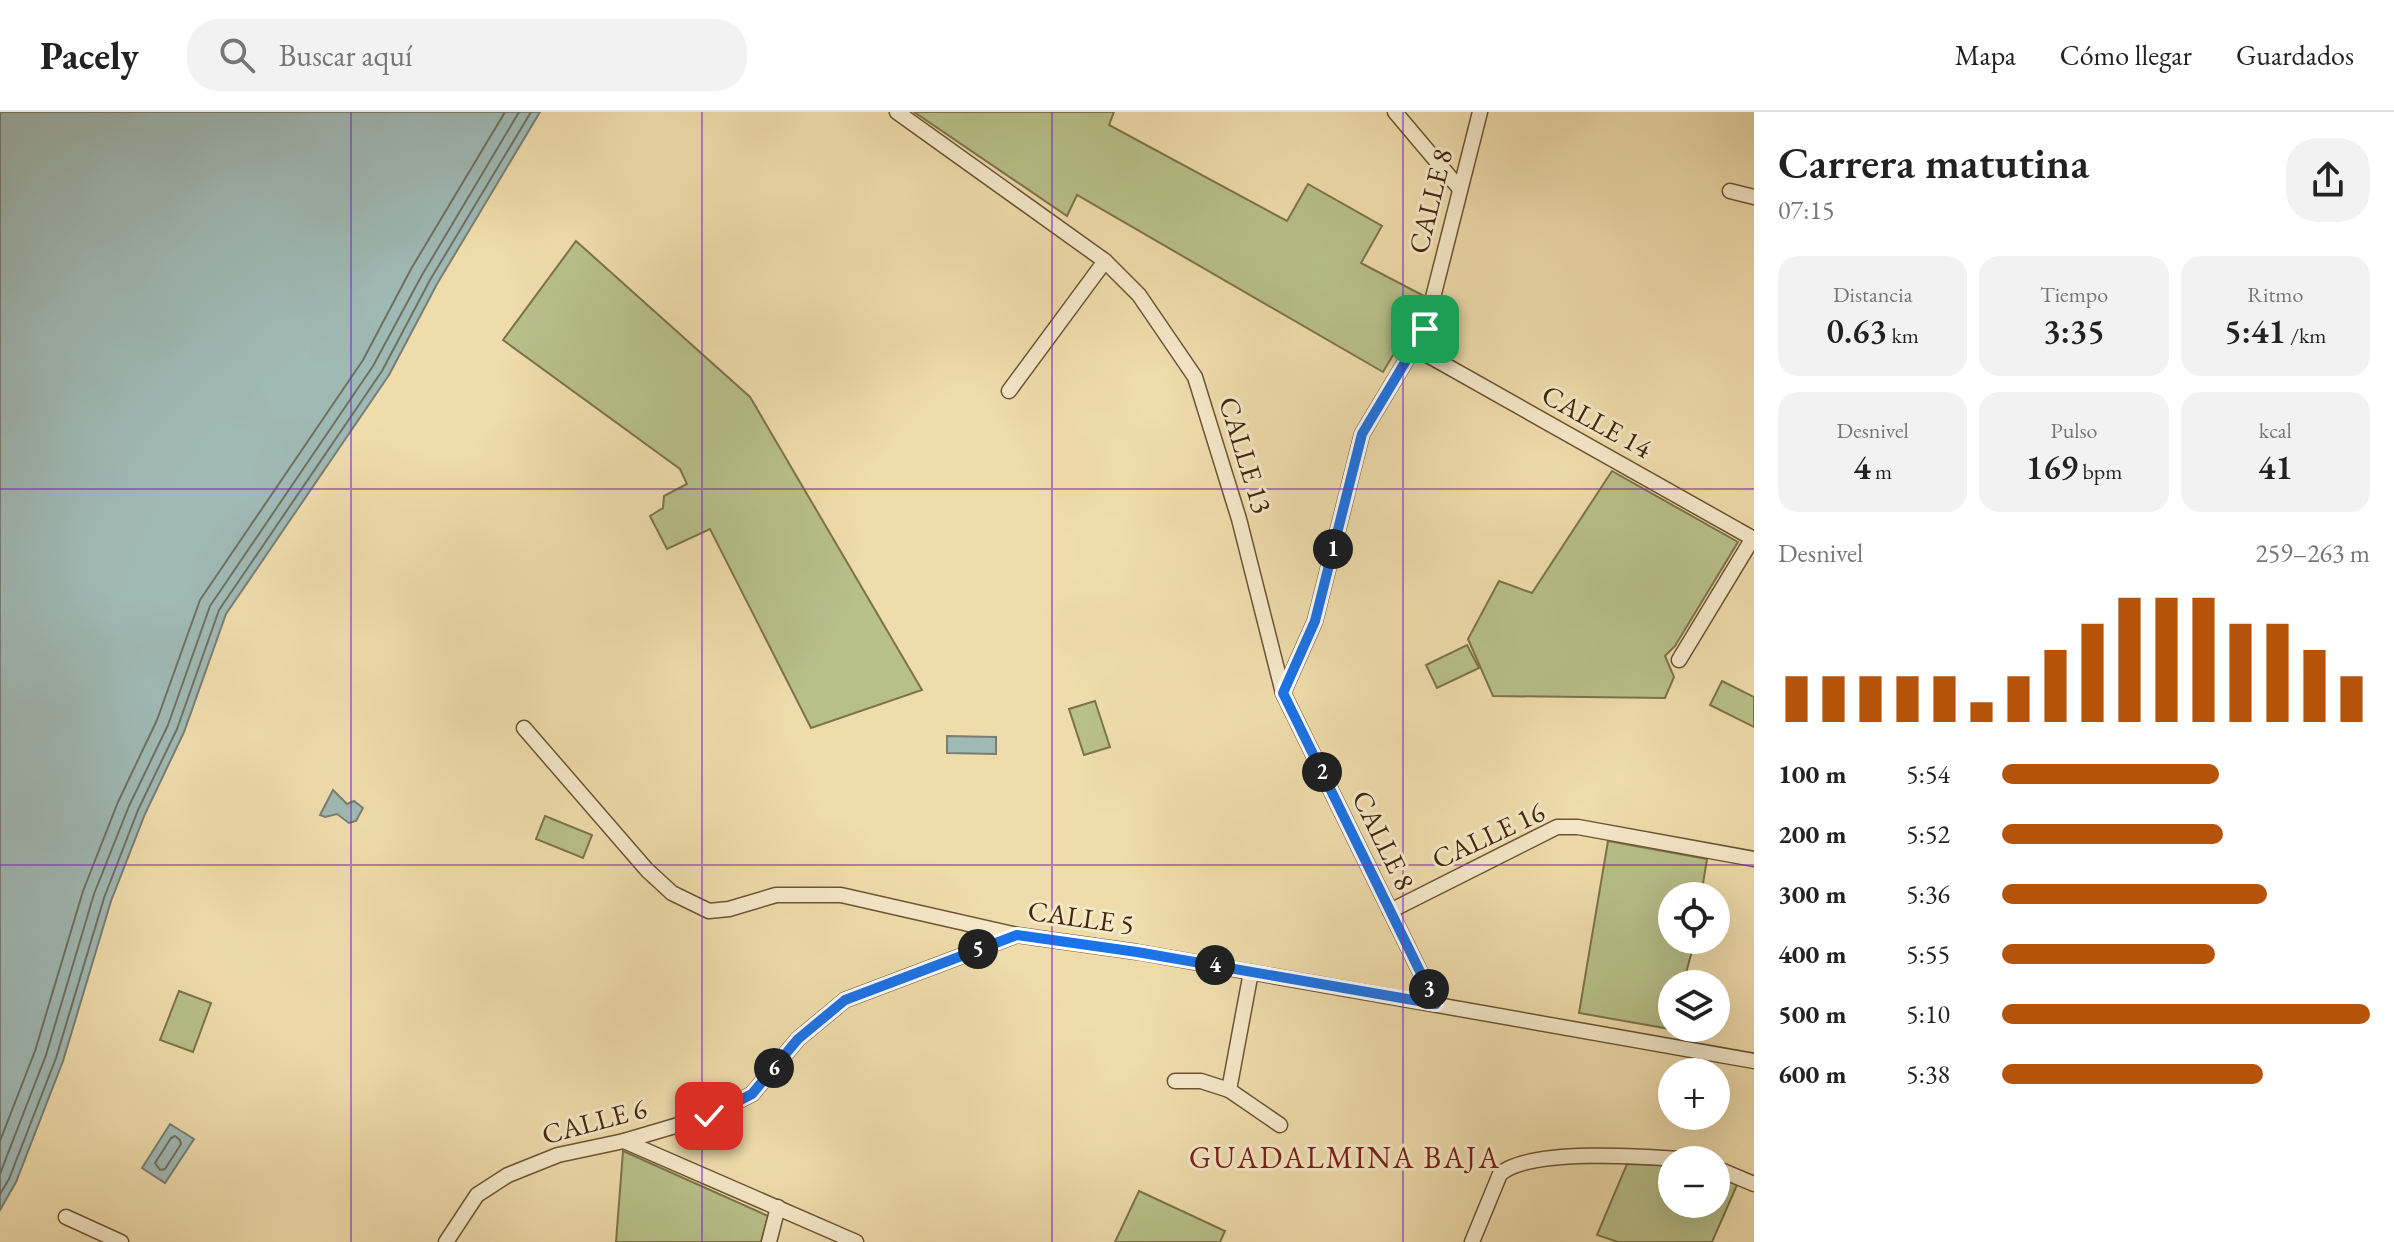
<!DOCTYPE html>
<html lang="es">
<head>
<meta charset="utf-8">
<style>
  body { margin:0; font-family:"EB Garamond",serif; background:#f2f2f2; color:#222; height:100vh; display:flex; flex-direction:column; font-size:30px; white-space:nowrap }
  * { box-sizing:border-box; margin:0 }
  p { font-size:26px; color:#767676 }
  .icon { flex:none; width:44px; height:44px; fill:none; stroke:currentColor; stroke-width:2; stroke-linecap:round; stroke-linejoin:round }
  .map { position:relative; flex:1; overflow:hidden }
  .details { display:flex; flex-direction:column; background:#fff; width:640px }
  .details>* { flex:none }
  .controls { position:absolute; left:1658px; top:770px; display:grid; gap:16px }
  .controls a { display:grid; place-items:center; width:72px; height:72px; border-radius:50%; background:#fff; box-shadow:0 8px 32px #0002; font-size:40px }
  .pin { position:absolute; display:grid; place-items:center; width:68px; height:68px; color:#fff; margin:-34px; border-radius:16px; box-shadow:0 4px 12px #0006 }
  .km { position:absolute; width:40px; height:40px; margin:-20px; border-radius:50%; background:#222; color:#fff; font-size:22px; line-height:40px; text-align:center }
  .round { display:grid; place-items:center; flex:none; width:84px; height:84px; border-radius:32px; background:#f2f2f2 }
  .headline { display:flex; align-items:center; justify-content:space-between; height:136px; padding:0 24px }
  h1 { font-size:44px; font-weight:600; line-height:60px }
  .figures { display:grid; grid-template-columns:repeat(3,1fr); gap:12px; height:136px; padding:8px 24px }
  .figures div { display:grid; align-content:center; border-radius:20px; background:#f2f2f2; text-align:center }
  .figures b { font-size:34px; font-weight:600 }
  .figures small { font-size:22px; font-weight:400 }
  .figures p { font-size:22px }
  .chart { height:224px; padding:16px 24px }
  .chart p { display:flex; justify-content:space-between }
  .chart svg { width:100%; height:144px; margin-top:8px; stroke:#b45309; stroke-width:6 }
  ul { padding:0 24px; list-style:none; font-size:26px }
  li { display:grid; grid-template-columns:128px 96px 1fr; align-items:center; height:60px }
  li i { height:20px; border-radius:10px; background:#b45309 }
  header { display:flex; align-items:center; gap:48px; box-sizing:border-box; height:112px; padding:0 40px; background:#fff; border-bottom:2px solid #e0e0e0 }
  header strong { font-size:38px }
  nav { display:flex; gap:44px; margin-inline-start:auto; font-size:28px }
  .search { width:560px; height:72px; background:#f2f2f2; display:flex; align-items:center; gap:20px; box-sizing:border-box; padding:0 28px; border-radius:32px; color:#767676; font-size:30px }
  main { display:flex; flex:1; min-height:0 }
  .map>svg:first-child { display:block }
  .green { fill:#b8c08a; stroke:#7d734a; stroke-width:2 }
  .water { fill:#9fb9b5; stroke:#7a7e71; stroke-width:2 }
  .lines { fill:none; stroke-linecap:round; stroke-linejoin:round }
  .shore { stroke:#707060; stroke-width:2 }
  .street-casing { stroke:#6d5432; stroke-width:17 }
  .street { stroke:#f5e8c9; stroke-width:14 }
  .route-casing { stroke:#fff; stroke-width:16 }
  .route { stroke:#1a73e8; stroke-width:10 }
  .grid { fill:none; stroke:#7b2cbf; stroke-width:2; stroke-opacity:0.55 }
  .labels { text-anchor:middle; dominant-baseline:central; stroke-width:6; stroke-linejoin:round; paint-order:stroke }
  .street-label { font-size:28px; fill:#42260a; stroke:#f5e8c9 }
  .neighbourhood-label { font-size:30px; letter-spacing:2px; fill:#7a1f14; stroke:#f5e8c9 }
</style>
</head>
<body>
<header>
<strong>Pacely</strong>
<div class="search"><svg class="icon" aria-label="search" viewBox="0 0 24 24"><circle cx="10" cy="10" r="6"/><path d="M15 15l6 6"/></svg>Buscar aquí</div>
<nav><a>Mapa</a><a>Cómo llegar</a><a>Guardados</a></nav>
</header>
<main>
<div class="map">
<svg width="1754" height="1130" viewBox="0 0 1754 1130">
  <rect width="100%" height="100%" fill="#efdcac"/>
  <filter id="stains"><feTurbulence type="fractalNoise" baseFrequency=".0025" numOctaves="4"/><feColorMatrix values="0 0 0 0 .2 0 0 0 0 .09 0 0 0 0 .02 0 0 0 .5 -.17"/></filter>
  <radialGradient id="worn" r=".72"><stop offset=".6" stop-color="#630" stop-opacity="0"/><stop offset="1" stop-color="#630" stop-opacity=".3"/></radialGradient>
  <!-- green -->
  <g class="green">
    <polygon points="914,0 1114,0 1109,13 1287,109 1308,72 1382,114 1361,151 1424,184 1414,208 1383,260 1077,83 1067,104"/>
    <polygon points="576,129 750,285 922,578 811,616 710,417 667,437 650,404 663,396 664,384 687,372 680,357 503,228"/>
    <polygon points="1612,359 1738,430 1675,534 1665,544 1674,565 1665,586 1493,584 1468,527 1499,469 1532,481"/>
    <polygon points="1467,533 1479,556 1437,576 1426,553"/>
    <polygon points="1722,569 1754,585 1754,615 1710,593"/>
    <polygon points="1095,589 1110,635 1084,643 1069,597"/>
    <polygon points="545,704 592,723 583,746 536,727"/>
    <polygon points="1608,729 1707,747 1701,784 1672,784 1672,828 1695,828 1683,872 1672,872 1670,917 1579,901"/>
    <polygon points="179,879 211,891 193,940 160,928"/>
    <polygon points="623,1039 768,1104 761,1130 616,1130"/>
    <polygon points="1627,1052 1672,1053 1672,1092 1716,1092 1716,1061 1737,1073 1712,1130 1618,1130 1597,1123"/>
    <polygon points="1139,1079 1225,1119 1220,1130 1115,1130"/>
  </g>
  <!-- water -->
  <g class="water">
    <polygon points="0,0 540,0 437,172 389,263 226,502 184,620 145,702 111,789 63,949 16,1070 0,1098"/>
    <polygon points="947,624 996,625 996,642 947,641"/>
    <polygon points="333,678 347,692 354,689 363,696 356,709 349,711 337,702 325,705 320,703"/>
    <polygon points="170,1012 194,1027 165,1071 142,1056"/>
  </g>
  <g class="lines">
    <!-- shore -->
    <g class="shore">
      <polygon points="175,1024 180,1028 181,1032 165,1057 160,1058 155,1051 171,1026"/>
      <polyline points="0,1029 35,939 83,779 118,690 157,608 200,488 363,248 411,157 505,0"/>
      <polyline points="0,1062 46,943 94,782 129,694 168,613 210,494 373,254 422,163 519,0"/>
      <polyline points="0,1082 9,1067 56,946 104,786 138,698 177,617 219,498 382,259 430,168 531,0"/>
    </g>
    <defs>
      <g id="street">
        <polyline points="897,0 1105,149"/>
        <polyline points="1395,0 1460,77"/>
        <polyline points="1730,79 1754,85"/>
        <polyline points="1415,236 1754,427"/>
        <polyline points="1009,279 1105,149 1139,183 1195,265 1239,407 1283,581"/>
        <polyline points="1679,548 1753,426"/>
        <polyline points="524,616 647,758 672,781 709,799 729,797 776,783 841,783 1017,823 1137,840 1754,949"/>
        <polyline points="1390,799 1557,715 1578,715 1754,747"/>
        <polyline points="1436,892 1283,581 1315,509 1362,322 1425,217 1480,0"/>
        <polyline points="1175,969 1201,969 1229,978 1251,860"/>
        <polyline points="1229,978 1280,1013"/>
        <polyline points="624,1029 856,1130"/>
        <polyline points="1716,1056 1754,1072"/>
        <polyline points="66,1105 121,1130"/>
        <polyline points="446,1130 477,1083 508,1063 558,1043 624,1029 709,1004 752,982 798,927 845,888 1017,823"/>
        <polyline points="769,1130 778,1095"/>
        <path d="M1472,1130L1500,1062C1531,1035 1652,1045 1694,1048"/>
      </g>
    </defs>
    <!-- street casing -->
    <use href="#street" class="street-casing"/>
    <!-- street -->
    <use href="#street" class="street"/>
  </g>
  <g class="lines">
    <defs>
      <polyline id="route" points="709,1004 752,982 798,927 845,888 1017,823 1137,840 1436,892 1283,581 1315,509 1362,322 1425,217"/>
    </defs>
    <!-- route casing -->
    <use href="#route" class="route-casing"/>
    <!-- route -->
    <use href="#route" class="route"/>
  </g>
  <!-- grid -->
  <path class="grid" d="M351,0V1130M702,0V1130M1052,0V1130M1403,0V1130M0,377H1754M0,753H1754"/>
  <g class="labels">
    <!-- street labels -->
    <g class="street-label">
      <text transform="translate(1430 89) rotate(-76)">CALLE 8</text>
      <text transform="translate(1597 309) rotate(29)">CALLE 14</text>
      <text transform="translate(1246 343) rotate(73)">CALLE 13</text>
      <text transform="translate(1488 723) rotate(-25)">CALLE 16</text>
      <text transform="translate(1384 728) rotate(64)">CALLE 8</text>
      <text transform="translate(1081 805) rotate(8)">CALLE 5</text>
      <text transform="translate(594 1009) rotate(-15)">CALLE 6</text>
    </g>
    <!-- neighbourhood labels -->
    <g class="neighbourhood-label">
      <text x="1345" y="1045">GUADALMINA BAJA</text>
    </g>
  </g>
  <rect width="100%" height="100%" filter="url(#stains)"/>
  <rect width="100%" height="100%" fill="url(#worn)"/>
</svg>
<div class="controls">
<a><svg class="icon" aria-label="locate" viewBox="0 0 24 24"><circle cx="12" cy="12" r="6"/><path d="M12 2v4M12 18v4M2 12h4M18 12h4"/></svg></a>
<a><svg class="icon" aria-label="layers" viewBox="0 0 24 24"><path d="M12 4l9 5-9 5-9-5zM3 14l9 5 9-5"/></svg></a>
<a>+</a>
<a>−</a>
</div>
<div class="pin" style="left:1425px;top:217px;background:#1e9e55"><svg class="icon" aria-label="arrive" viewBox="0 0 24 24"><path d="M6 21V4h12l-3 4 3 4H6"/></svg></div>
<div class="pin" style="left:709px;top:1004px;background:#d93025"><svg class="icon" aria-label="check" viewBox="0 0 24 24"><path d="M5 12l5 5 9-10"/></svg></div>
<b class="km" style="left:1333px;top:437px">1</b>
<b class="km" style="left:1322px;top:660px">2</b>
<b class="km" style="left:1429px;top:877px">3</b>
<b class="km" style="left:1215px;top:853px">4</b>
<b class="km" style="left:978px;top:837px">5</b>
<b class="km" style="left:774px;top:956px">6</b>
</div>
<section class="details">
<div class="headline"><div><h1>Carrera matutina</h1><p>07:15</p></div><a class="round"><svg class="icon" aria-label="share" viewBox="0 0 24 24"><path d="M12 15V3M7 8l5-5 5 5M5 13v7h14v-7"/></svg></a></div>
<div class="figures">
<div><p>Distancia</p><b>0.63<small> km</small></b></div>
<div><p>Tiempo</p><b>3:35</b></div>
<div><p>Ritmo</p><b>5:41<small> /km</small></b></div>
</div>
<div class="figures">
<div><p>Desnivel</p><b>4<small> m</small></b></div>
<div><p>Pulso</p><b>169<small> bpm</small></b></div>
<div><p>kcal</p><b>41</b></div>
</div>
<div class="chart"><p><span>Desnivel</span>259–263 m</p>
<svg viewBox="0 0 160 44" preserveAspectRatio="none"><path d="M5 44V30M15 44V30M25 44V30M35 44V30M45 44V30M55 44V38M65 44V30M75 44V22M85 44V14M95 44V6M105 44V6M115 44V6M125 44V14M135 44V14M145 44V22M155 44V30"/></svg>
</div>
<ul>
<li><b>100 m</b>5:54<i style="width:59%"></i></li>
<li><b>200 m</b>5:52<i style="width:60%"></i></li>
<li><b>300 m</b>5:36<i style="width:72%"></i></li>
<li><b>400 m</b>5:55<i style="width:58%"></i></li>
<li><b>500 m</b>5:10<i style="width:100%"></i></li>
<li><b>600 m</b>5:38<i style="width:71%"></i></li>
</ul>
</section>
</main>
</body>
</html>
